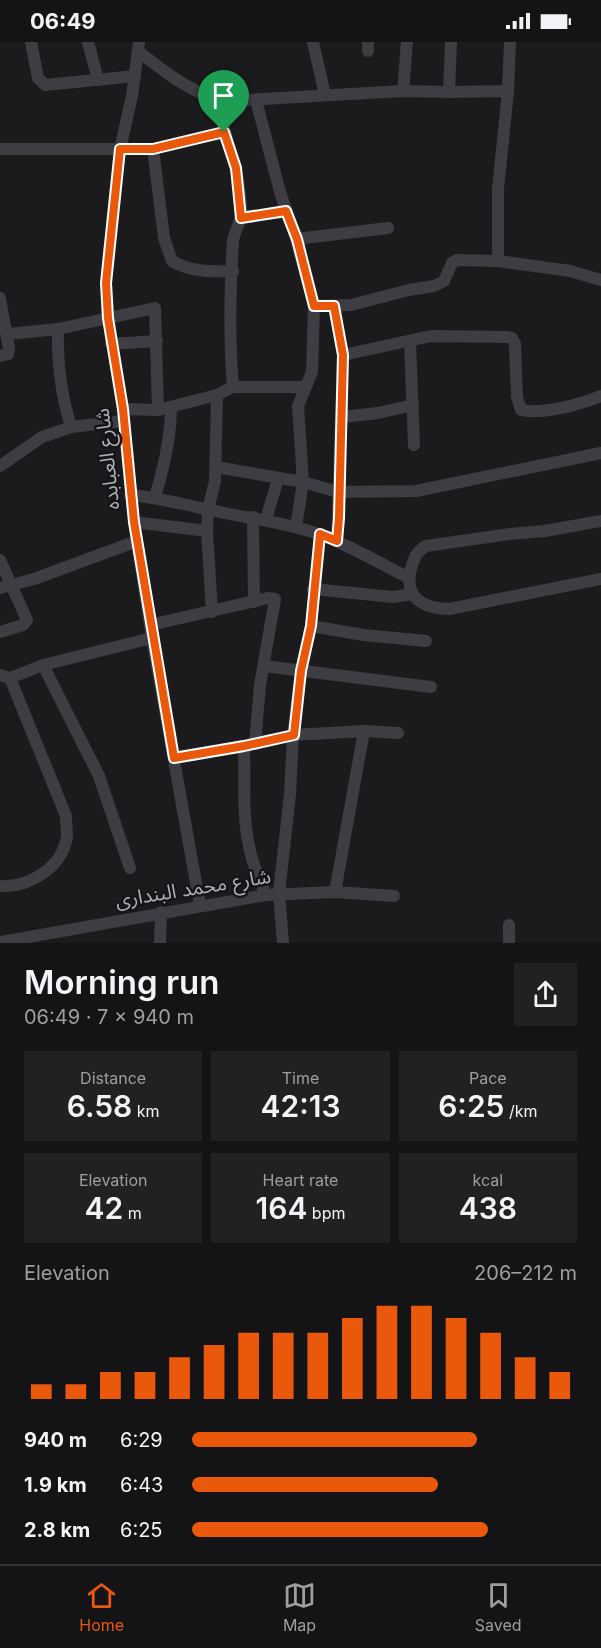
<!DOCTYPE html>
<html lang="en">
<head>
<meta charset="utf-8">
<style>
  body { margin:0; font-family:Inter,"Noto Sans Arabic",sans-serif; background:#212123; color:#f1f3f6; height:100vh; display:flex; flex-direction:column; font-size:22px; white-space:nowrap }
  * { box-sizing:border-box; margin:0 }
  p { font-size:20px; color:#9d9ea1 }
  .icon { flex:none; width:33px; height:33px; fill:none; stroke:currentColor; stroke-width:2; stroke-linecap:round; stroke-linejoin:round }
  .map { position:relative; height:901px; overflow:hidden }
  .details { display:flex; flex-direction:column; background:#141416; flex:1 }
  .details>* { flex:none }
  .pin { position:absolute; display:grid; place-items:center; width:51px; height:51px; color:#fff; margin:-62px -26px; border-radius:50% 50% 50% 0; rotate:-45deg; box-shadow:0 0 6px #0007 }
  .pin .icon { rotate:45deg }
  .round { display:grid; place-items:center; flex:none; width:63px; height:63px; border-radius:0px; background:#212123 }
  .overview { display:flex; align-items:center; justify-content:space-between; height:102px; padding:0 24px }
  h1 { font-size:33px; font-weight:600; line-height:45px }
  .stats { display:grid; grid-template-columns:repeat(3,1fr); gap:9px; height:102px; padding:6px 24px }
  .stats div { display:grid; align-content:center; border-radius:0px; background:#212123; text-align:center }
  .stats b { font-size:30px; font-weight:600 }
  .stats small { font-size:16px; font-weight:400 }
  .stats p { font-size:16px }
  .chart { height:168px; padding:12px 24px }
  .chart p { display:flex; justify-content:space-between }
  .chart svg { width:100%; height:108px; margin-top:6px; stroke:#ea580c; stroke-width:6 }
  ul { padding:0 24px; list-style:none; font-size:20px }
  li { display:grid; grid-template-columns:96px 72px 1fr; align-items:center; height:45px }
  li i { height:15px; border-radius:8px; background:#ea580c }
  .status { display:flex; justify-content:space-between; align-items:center; height:42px; padding:0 30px; background:#141416; direction:ltr }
  .status svg { height:16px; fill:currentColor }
  .dock { display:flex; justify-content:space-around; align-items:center; height:84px; border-top:2px solid #333335; background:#141416; font-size:16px; color:#9d9ea1 }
  .dock a { display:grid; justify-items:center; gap:3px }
  .dock .active { color:#ea580c }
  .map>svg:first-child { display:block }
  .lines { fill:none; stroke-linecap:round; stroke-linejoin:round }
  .minor { stroke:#3e3d43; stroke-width:12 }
  .route-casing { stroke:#fff; stroke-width:12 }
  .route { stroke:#ea580c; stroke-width:8 }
  .labels { text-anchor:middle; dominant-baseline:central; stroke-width:5; stroke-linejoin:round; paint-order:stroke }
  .street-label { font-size:20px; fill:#aeafbb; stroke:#161518 }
</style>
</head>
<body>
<div class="status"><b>06:49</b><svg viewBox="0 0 49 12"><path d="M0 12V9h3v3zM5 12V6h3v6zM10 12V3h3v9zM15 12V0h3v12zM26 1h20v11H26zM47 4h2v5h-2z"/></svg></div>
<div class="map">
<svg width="601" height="901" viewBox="0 0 601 901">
  <rect width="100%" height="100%" fill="#1b1a1d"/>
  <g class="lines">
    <!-- minor -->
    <g class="minor">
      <polyline points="31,0 38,36 45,43 135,34"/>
      <polyline points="88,0 98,38"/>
      <polyline points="139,0 132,54 120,107 106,241 108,276 123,367 134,480 152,596 200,863"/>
      <polyline points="313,0 325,53"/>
      <polyline points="368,0 368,9"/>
      <path d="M138,9C164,29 195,55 229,59L403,49L449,50L451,0"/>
      <polyline points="403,49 407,0"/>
      <polyline points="508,49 510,0"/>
      <polyline points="449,50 508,49 498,147 498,219 570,229 601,238"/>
      <path d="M216,57C225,96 242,132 241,173C240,182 234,190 233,199C230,247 229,298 233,345"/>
      <polyline points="256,58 280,150 296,197 314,264 312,330 298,364 303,440 296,485"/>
      <polyline points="0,107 153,107 224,90"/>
      <path d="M153,107L164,196L172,219C191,230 212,230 233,229"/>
      <polyline points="241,176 287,169"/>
      <polyline points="296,197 388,186"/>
      <polyline points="0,256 9,307 8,312 0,314"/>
      <polyline points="314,264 351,263 409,248 434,244 444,239 452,221 457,218 498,219"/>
      <polyline points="334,264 343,313 337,499"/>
      <path d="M58,287C57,321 61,352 71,385"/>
      <polyline points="8,292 58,287 155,266 158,368"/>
      <polyline points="410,299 414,403"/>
      <polyline points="111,302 157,299"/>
      <path d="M343,313L431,294L508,295L512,296L515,302L517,355L521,368C542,373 581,362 601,354"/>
      <polyline points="123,367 158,368 217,353 233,345 306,345"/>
      <polyline points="342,375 378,371 413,363"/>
      <polyline points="0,424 42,395 71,385 123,379"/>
      <polyline points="216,425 303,440 338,450 416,449 601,411"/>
      <path d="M130,453C156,455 180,462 206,467C244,476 281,479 318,492C350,503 379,521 409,536"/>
      <path d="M155,455C164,425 171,396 171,365"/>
      <polyline points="253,475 254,560"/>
      <polyline points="266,477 278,437"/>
      <path d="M601,479L545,489L510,492L426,504C416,510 414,516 411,527C404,556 422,566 449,567L601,537"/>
      <polyline points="134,480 207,489"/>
      <polyline points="0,518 27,578 23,583 0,590"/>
      <polyline points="0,546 34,537 137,499"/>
      <polyline points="313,547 393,555 413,552"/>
      <polyline points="212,570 207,489 208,468 215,439 217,353"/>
      <polyline points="150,583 268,556 275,557 260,643 255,702"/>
      <polyline points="311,584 364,593 426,599"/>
      <polyline points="43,623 99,734 130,826"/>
      <polyline points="264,624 431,645"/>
      <polyline points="0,633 10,636 43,623 152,596"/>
      <path d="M244,704C245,737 242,771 249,804C252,821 259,837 266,853"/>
      <polyline points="174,716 244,704 293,693 364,689 398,691"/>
      <path d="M0,844C29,846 63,825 67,794C67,788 66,781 66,774L10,636"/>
      <polyline points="335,850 364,689"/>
      <polyline points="0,900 266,853 335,850 394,854"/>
      <polyline points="160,901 161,870"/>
      <polyline points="283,901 279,851 290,752 293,693 301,629 311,584 320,492"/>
      <polyline points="509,901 509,883"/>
    </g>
  </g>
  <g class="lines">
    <defs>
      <polygon id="route" points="224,90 236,126 241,176 286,169 297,197 314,264 334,264 343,313 339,476 337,499 320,492 311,584 301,629 294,693 244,704 174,716 134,480 123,367 108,276 106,241 120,107 153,107"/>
    </defs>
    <!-- route casing -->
    <use href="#route" class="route-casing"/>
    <!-- route -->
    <use href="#route" class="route"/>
  </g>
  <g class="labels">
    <!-- street labels -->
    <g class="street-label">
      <text transform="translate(107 417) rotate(-96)">شارع العبابده</text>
      <text transform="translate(193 846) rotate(-9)">شارع محمد البندارى</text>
    </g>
  </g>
</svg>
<div class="pin" style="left:224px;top:90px;background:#1e9e55"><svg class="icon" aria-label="arrive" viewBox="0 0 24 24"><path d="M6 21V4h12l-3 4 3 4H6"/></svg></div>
</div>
<section class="details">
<div class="overview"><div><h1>Morning run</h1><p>06:49 · 7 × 940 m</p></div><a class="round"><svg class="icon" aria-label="share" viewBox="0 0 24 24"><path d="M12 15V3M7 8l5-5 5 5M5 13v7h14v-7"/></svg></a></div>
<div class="stats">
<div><p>Distance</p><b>6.58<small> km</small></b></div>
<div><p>Time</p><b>42:13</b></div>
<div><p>Pace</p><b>6:25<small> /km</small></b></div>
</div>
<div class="stats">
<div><p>Elevation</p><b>42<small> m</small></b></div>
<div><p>Heart rate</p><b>164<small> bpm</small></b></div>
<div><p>kcal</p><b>438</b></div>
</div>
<div class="chart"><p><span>Elevation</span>206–212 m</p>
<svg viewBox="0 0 160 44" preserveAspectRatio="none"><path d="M5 44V38M15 44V38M25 44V33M35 44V33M45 44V27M55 44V22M65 44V17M75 44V17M85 44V17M95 44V11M105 44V6M115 44V6M125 44V11M135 44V17M145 44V27M155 44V33"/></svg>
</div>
<ul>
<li><b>940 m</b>6:29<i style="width:74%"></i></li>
<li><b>1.9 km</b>6:43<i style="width:64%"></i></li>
<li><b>2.8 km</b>6:25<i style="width:77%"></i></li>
</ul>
</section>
<nav class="dock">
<a class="active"><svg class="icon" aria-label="home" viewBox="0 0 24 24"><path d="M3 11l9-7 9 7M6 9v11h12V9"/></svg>Home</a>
<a><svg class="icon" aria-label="map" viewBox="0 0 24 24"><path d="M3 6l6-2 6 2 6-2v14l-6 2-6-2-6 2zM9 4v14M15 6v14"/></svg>Map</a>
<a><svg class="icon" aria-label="saved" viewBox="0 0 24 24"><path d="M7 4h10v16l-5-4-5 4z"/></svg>Saved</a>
</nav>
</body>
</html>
